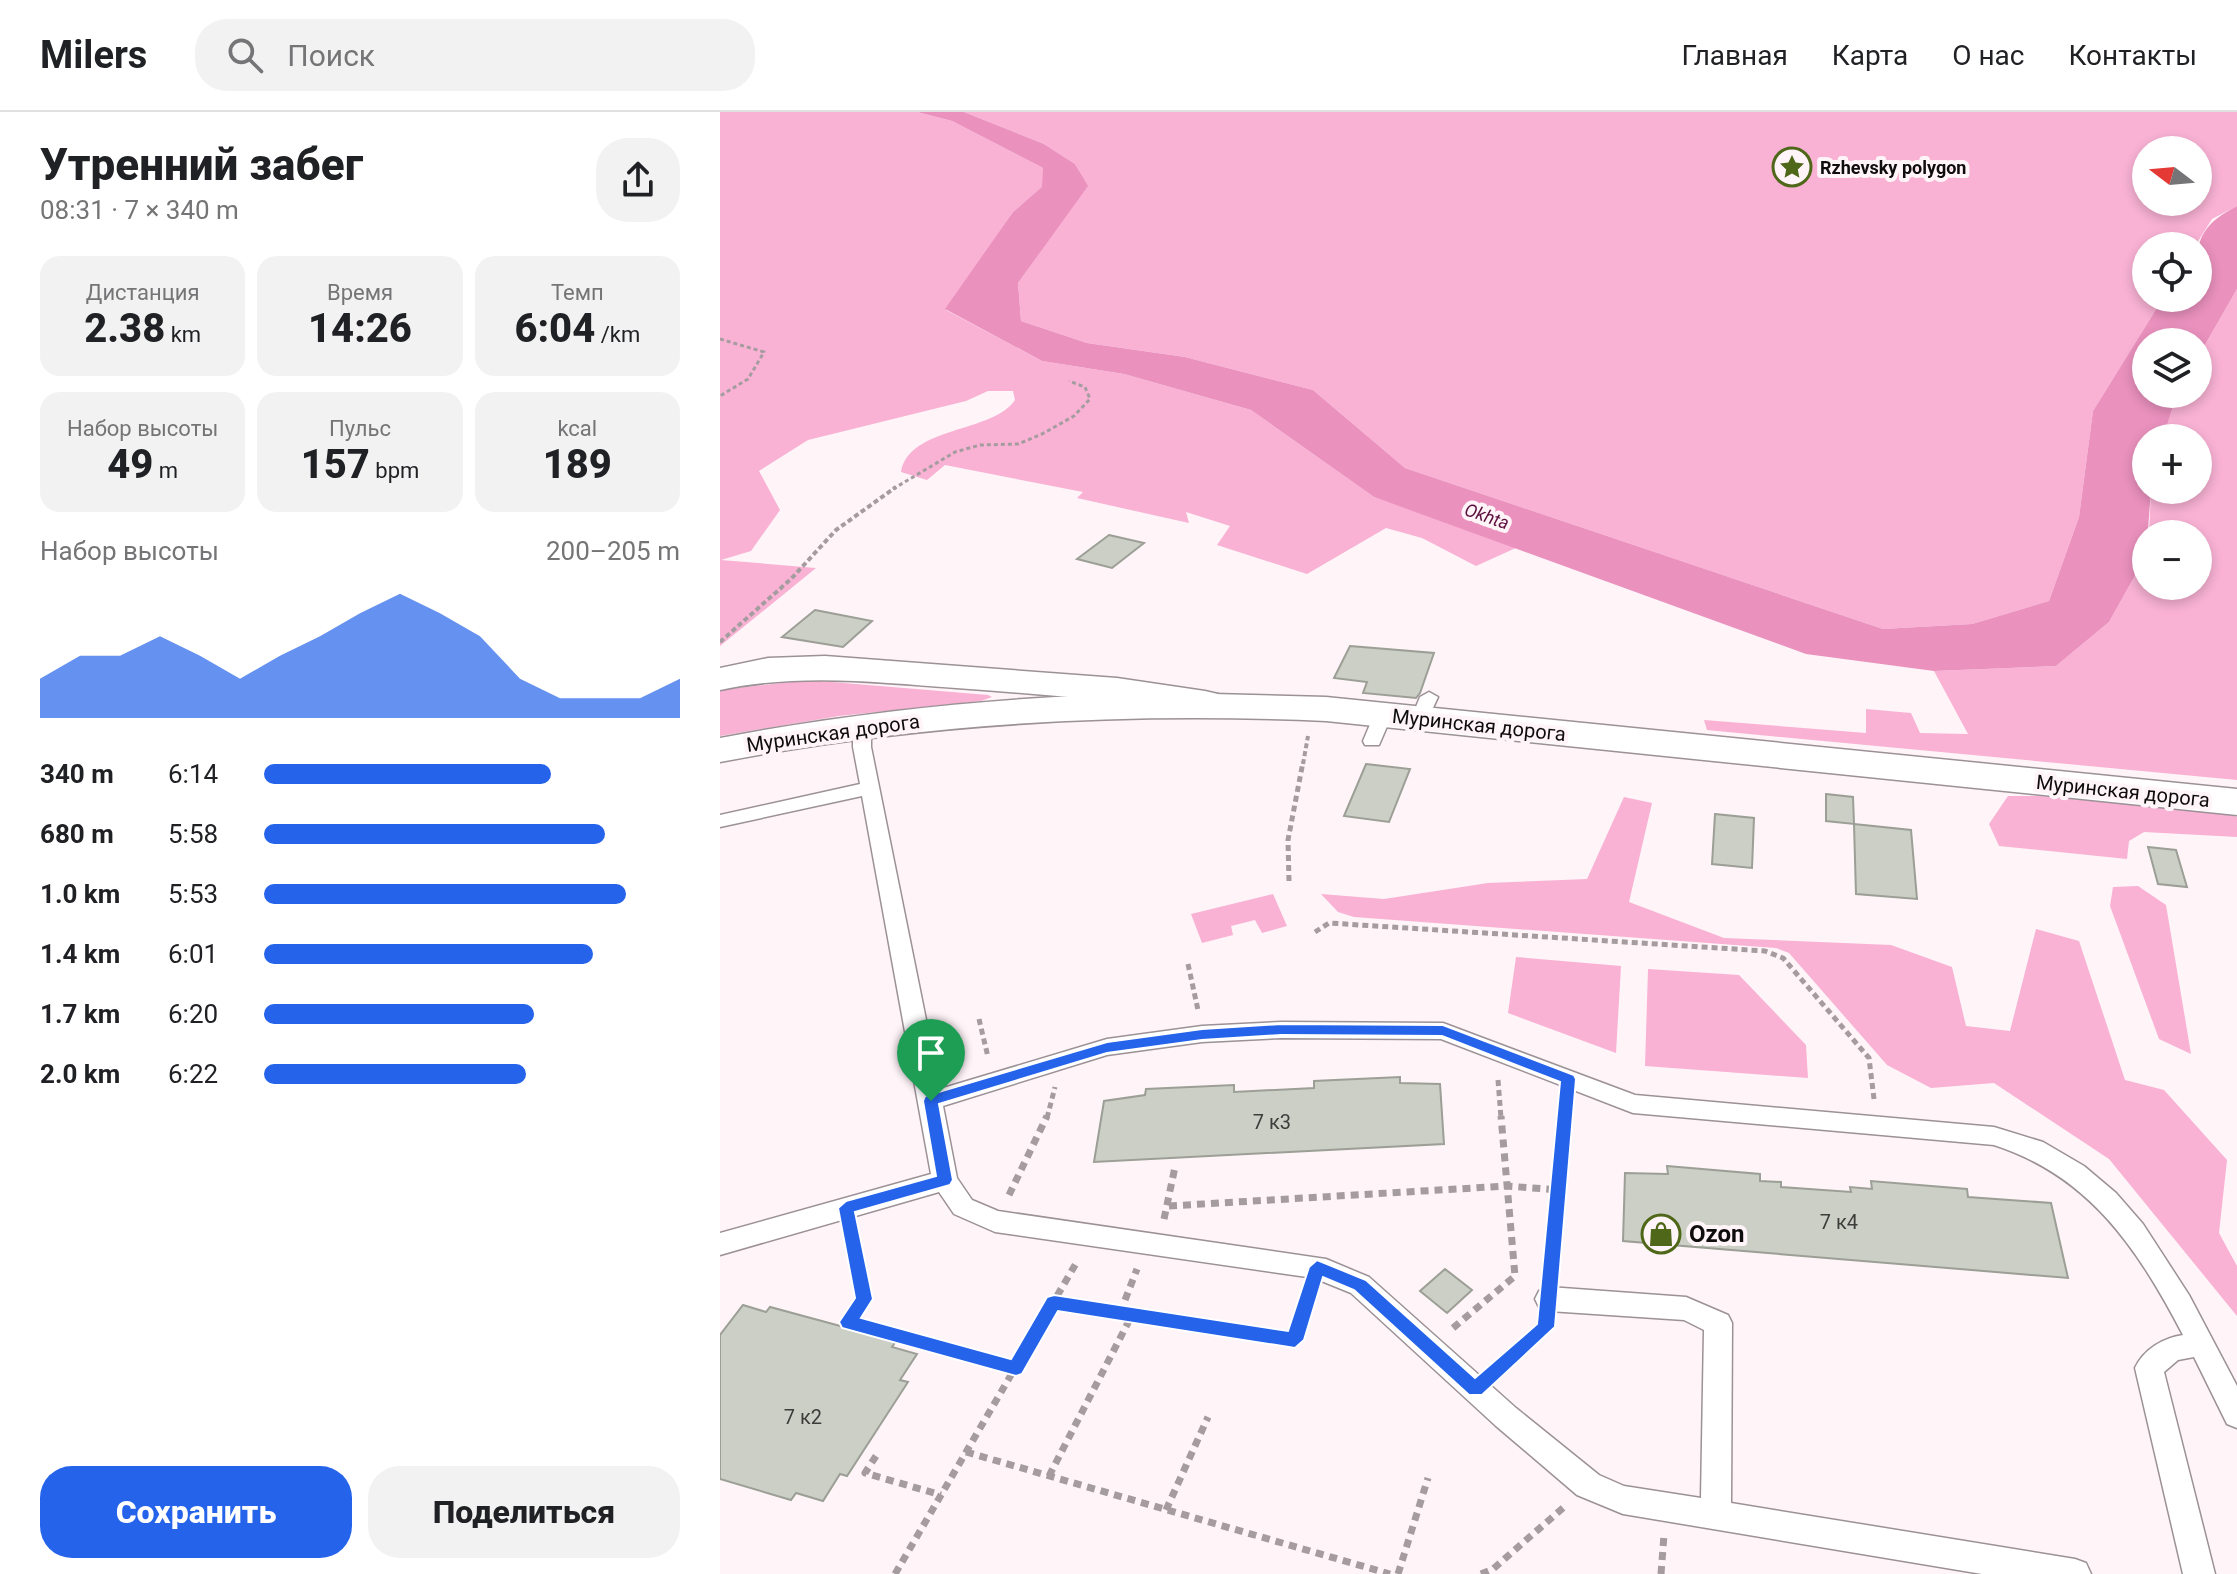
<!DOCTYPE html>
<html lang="ru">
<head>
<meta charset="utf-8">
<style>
  body { margin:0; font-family:Roboto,sans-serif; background:#f2f2f2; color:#202124; height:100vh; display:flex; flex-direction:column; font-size:30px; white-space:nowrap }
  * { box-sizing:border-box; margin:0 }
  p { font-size:26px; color:#757577 }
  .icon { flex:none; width:44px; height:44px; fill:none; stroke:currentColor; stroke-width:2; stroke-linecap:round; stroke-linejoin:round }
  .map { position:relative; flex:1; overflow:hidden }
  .panel { display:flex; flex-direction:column; background:#fff; width:720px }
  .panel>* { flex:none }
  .needle { width:52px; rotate:286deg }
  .fabs { position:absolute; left:1412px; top:24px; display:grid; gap:16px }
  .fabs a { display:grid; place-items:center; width:80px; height:80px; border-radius:50%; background:#fff; box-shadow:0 4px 12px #0003; font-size:40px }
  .pin { position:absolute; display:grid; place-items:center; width:68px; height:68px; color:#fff; margin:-82px -34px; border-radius:50% 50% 50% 0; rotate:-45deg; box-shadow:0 0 8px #0007 }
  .pin .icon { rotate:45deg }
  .round { display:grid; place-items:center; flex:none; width:84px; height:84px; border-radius:32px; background:#f2f2f2 }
  .head { display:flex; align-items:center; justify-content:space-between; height:136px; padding:0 40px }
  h1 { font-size:44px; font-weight:800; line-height:60px }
  .stats { display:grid; grid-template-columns:repeat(3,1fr); gap:12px; height:136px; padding:8px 40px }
  .stats div { display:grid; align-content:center; border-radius:20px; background:#f2f2f2; text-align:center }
  .stats b { font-size:40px; font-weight:800 }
  .stats small { font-size:22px; font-weight:400 }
  .stats p { font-size:22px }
  .chart { height:224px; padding:16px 40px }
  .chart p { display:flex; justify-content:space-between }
  .chart svg { width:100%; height:144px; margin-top:8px; fill:#2563eb; opacity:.7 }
  .primary-button { display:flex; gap:16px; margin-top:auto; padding:16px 40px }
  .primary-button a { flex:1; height:92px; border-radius:32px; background:#2563eb; color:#fff; font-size:32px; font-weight:800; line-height:92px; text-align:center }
  .primary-button a+a { background:#f2f2f2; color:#202124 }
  ul { padding:0 40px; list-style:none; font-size:26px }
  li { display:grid; grid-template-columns:128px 96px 1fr; align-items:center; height:60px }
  li i { height:20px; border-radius:10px; background:#2563eb }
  header { display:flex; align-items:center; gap:48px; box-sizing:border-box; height:112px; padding:0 40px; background:#fff; border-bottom:2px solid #e0e0e0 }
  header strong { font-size:38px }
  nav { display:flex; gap:44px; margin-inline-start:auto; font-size:28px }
  .search { width:560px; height:72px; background:#f2f2f2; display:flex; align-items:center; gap:20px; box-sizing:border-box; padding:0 28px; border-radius:32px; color:#757577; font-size:30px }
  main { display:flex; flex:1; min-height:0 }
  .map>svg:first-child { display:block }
  .green { fill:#f9b2d4; fill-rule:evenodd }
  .water { fill:#ea91be }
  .building { fill:#cbcfc6; stroke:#9b9f96; stroke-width:2 }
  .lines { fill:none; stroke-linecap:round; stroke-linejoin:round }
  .lane-casing { stroke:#9b9196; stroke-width:3 }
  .street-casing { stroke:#9b9196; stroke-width:3 }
  .secondary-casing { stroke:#9b9196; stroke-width:3 }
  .path-far3 { stroke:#a49c9f; stroke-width:3; stroke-dasharray:4 3; stroke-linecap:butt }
  .path-far2 { stroke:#a49c9f; stroke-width:4; stroke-dasharray:5 3; stroke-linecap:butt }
  .path-far1 { stroke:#a49c9f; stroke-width:5; stroke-dasharray:6 4; stroke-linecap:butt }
  .path { stroke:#a49c9f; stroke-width:7; stroke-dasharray:8 6; stroke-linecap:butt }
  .lane { fill:#fff; fill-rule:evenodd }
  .street { fill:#fff; fill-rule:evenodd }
  .secondary { fill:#fff; fill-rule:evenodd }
  .route { fill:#2563eb; stroke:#fff; stroke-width:2; fill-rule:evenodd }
  .labels { text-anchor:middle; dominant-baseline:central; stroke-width:8; stroke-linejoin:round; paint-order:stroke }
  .far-poi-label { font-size:18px; font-weight:bold; fill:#0f0c0d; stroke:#fff4f8; text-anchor:start }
  .far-water-label { font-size:18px; font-style:italic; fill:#5d0f3e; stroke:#fff4f8 }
  .street-label { font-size:20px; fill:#0f0c0d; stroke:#fff4f8 }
  .near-number-label { font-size:20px; fill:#3e3d3b }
  .near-poi-label { font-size:24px; font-weight:bold; fill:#0f0c0d; stroke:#fff4f8; text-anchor:start }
</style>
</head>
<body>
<header>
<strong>Milers</strong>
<div class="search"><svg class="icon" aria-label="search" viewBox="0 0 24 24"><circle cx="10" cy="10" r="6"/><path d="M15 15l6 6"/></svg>Поиск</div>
<nav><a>Главная</a><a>Карта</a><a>О нас</a><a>Контакты</a></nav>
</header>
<main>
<section class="panel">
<div class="head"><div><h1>Утренний забег</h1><p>08:31 · 7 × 340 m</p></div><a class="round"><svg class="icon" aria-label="share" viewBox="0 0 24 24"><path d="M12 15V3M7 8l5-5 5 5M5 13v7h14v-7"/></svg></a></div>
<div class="stats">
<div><p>Дистанция</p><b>2.38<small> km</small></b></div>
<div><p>Время</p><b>14:26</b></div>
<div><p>Темп</p><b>6:04<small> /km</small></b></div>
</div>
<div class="stats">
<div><p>Набор высоты</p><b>49<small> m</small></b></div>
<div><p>Пульс</p><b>157<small> bpm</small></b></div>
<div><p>kcal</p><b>189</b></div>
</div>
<div class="chart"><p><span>Набор высоты</span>200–205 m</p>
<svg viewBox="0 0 160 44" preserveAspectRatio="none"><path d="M0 44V32L10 25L20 25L30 19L40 25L50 32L60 25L70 19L80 12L90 6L100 12L110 19L120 32L130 38L140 38L150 38L160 32V44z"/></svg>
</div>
<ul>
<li><b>340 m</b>6:14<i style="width:69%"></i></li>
<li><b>680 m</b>5:58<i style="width:82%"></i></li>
<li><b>1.0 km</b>5:53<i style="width:87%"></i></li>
<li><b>1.4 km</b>6:01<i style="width:79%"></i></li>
<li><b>1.7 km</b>6:20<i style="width:65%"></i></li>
<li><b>2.0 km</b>6:22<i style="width:63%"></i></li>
</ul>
<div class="primary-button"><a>Сохранить</a><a>Поделиться</a></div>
</section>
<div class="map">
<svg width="1517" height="1462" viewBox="0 0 1517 1462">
  <rect width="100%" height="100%" fill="#fff4f8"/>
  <!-- green -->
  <g class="green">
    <path d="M0,0H197L232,9L323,56V75L293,100L226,198L322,249L404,262L531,298L654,385L798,435L756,454L702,426L666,416L587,462L497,433L510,414L466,400L469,411L357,386L363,380L225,353L207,368L181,360C189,314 273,321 295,288L293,279H268L246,289L88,328L39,359L60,398L31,439L1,448L96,456L0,534Z"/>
    <path d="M244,0H1517V94L1492,107L1475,134H1426V186H1443L1373,299L1359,405L1329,489L1252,512L1163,517L685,356L593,278L465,245L367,231L301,209L298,171L367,74L355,52L324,32ZM1426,38H1478V90H1426Z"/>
    <polygon points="1517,177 1517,668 987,618 984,608 1146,621 1146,597 1191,601 1200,621 1248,622 1214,559 1336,554 1389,510 1426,444 1426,474 1478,474 1478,422 1429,422 1431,378 1478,378 1478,326 1443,326 1457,282 1478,282 1478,245"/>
    <polygon points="88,568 268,583 272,585 261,589 119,604 0,624 0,578"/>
    <polygon points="1288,684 1320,684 1510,702 1517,705 1517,725 1424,720 1409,729 1407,747 1279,734 1269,712"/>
    <polygon points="904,685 932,691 909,790 1004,826 1171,833 1232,855 1246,914 1290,919 1316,817 1359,829 1405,968 1444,978 1507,1048 1499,1121 1517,1154 1517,1204 1389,1047 1274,971 1211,976 1167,953 1069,841 1056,836 634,805 618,800 601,782 664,787 768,771 867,767"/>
    <polygon points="1418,774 1446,793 1471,942 1439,927 1390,794 1393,775"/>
    <polygon points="553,782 567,814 542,821 535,808 511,814 513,823 482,831 471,802"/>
    <polygon points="796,845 901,854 896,941 788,901"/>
    <polygon points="928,857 1019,863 1086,933 1088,966 925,954"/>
  </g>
  <!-- water -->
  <path class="water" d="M197,0H244L324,32L355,52L368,74L298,171L301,209L367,231L465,245L593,278L685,356L1163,517L1252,512L1329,489L1359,405L1373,299L1443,186H1478C1478,138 1469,119 1517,94V177L1478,245V230H1426V282H1457L1443,326H1426V378H1431L1426,444L1389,510L1336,554L1214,559L1086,542L654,385L531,298L404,262L322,249L225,197L293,100L322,75L323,56L232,9Z"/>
  <!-- building -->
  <g class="building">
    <polygon points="389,423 424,431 392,456 357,447"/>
    <polygon points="95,498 152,509 123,535 62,525"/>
    <polygon points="630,534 714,541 700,581 696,586 643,581 647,570 614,566"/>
    <polygon points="646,652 690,657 669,710 624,704"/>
    <polygon points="1106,682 1133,685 1134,712 1106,709"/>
    <polygon points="995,702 1034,706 1032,756 992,752"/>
    <polygon points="1134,712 1191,718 1197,787 1136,782"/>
    <polygon points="1428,735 1456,738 1467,775 1438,772"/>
    <polygon points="680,965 680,971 720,972 724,1032 374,1050 384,989 425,983 426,977 514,973 514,980 594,976 594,969"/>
    <polygon points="947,1054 1040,1062 1040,1069 1061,1070 1061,1075 1131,1080 1130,1075 1152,1077 1151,1069 1247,1077 1248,1085 1331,1091 1348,1166 903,1129 905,1061 948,1062"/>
    <polygon points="725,1157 752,1178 727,1201 700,1179"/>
    <polygon points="23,1193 46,1200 50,1195 176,1229 172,1235 197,1242 180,1268 188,1270 127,1364 120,1362 103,1389 76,1381 71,1388 0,1367 0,1223"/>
  </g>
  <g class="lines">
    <defs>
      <g id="lane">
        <polygon points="709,580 718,585 706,611 694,611 691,607 700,585"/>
        <polygon points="663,598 672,603 659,633 645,633 643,629 654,603"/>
        <path d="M142,609L151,614V635L220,977L387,927L482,914L561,910L723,911L915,983L1274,1015L1323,1030L1364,1054L1396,1081L1423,1112L1469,1183L1517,1274V1316L1507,1312L1474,1245L1458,1248L1444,1260L1495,1462H1463L1415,1256C1424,1237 1443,1226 1463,1223C1418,1137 1370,1064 1274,1033L913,1001L721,927L561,926L482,930L387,943L223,994L237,1066L252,1088L278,1099L606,1147L649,1165L796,1296L879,1363L904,1374L981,1386L984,1218L964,1208L829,1199L819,1195L815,1187L819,1179L829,1175L966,1185L1008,1203L1012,1211L1011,1391L1355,1447L1366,1451L1371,1462H1262L903,1402L857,1383L776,1314L631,1181L594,1166L275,1120L234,1102L219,1080L0,1143V1121L211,1062L142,684L0,715V703L140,672L133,635V614Z"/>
      </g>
      <path id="street" d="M105,544L397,566L485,579L498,582L504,590L498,598L485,601C402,589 320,582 236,576C154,570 81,561 0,578V556L48,546Z"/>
      <path id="secondary" d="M454,581L606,585L1517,677V703L606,609C401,600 201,611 0,650V626C151,597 301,583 454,581Z"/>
    </defs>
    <!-- lane casing -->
    <use href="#lane" class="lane-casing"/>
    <!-- street casing -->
    <use href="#street" class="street-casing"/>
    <!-- secondary casing -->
    <use href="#secondary" class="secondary-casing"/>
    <!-- path-far3 -->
    <g class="path-far3">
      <polyline points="0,227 44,240 28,267 0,284"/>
      <polyline points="173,377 235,340 260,333 298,332 322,322 354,304 370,287 365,275 349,269"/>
    </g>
    <!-- path-far2 -->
    <g class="path-far2">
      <polyline points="0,530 71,467 116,418 176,375"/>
      <polyline points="583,652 588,624"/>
    </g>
    <!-- path-far1 -->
    <g class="path-far1">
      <polyline points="569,769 568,728 583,650"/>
      <polyline points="595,820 609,811 1045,839 1063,846 1149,946 1154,987"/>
      <polyline points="468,852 478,898"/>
      <polyline points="259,907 268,945"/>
      <polyline points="778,968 781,1006"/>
      <polyline points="327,1006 335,975"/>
      <polyline points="845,1006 846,992"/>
    </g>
    <!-- path -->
    <g class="path">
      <polyline points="289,1083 327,1004"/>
      <polyline points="449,1094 787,1074 839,1078"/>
      <polyline points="444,1107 455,1055"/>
      <polyline points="831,1161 845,1004"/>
      <polyline points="334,1191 575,1228 589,1183"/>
      <polyline points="400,1201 417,1157"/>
      <polyline points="128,1210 296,1256"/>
      <polyline points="125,1215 144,1187 132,1124"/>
      <polyline points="733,1216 795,1164 781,1004"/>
      <polyline points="777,1258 826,1215"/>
      <polyline points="246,1340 670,1462"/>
      <polyline points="156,1344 145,1361 221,1383"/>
      <polyline points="329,1364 412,1203"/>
      <polyline points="446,1398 488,1305"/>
      <polyline points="175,1462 358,1148"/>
      <polyline points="678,1462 708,1366"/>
      <polyline points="761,1462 773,1457 844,1395"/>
      <polyline points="941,1462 944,1423"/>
    </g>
    <!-- lane -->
    <use href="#lane" class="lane"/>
    <!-- street -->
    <use href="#street" class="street"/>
    <!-- secondary -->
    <use href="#secondary" class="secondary"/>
  </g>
  <!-- route -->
  <path class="route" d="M561,912L723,913L854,963L856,967L835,1215L762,1283H749L634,1178L603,1165L584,1228L575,1236L338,1199L302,1262L296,1264L122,1216L119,1210L135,1186L118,1096L126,1089L216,1064L203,989L205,984L387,930L482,917ZM561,923L722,924L840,970L817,1212L755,1266L646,1168L597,1148L589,1155L568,1219L334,1183L327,1185L291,1247L141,1206L153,1187L135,1100L230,1073L233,1068L219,992L387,941L482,928Z"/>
  <!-- icons -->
  <defs>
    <symbol id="sight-ring" viewBox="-11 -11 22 22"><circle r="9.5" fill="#fff4f8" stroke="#4e6718" stroke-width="1.5"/><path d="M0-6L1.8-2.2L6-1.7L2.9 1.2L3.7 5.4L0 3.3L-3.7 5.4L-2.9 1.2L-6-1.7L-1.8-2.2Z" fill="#4e6718"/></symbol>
    <symbol id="shop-ring" viewBox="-11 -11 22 22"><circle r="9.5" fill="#fff4f8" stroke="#4e6718" stroke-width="1.5"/><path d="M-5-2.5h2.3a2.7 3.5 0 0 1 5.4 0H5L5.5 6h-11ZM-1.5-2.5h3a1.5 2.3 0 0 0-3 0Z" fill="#4e6718"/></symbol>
  </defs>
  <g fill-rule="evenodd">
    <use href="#sight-ring" x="1050" y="33" width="44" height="44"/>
    <use href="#shop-ring" x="919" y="1100" width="44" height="44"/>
  </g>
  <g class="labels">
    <!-- far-poi labels -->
    <g class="far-poi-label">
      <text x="1100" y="55">Rzhevsky polygon</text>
    </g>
    <!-- far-water labels -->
    <g class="far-water-label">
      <text transform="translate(767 404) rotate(19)">Okhta</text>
    </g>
    <!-- street labels -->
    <g class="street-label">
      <text transform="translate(759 613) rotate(6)">Муринская дорога</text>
      <text transform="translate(113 621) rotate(-8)">Муринская дорога</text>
      <text transform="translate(1403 679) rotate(6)">Муринская дорога</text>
    </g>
    <!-- near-number labels -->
    <g class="near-number-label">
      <text x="552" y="1010">7 к3</text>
      <text x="1119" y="1110">7 к4</text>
      <text x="83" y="1305">7 к2</text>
    </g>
    <!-- near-poi labels -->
    <g class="near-poi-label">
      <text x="969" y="1122">Ozon</text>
    </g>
  </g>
</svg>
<div class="fabs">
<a><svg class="needle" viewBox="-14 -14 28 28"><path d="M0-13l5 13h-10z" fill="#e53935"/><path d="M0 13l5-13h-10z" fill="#757577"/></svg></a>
<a><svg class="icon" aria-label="locate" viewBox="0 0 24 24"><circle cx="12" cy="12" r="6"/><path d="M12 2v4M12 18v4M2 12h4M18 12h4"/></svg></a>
<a><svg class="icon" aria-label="layers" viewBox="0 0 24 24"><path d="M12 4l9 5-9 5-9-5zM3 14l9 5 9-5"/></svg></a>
<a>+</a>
<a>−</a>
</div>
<div class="pin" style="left:211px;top:989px;background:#1e9e55"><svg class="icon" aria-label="arrive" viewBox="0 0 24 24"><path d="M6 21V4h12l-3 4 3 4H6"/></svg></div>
</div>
</main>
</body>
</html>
